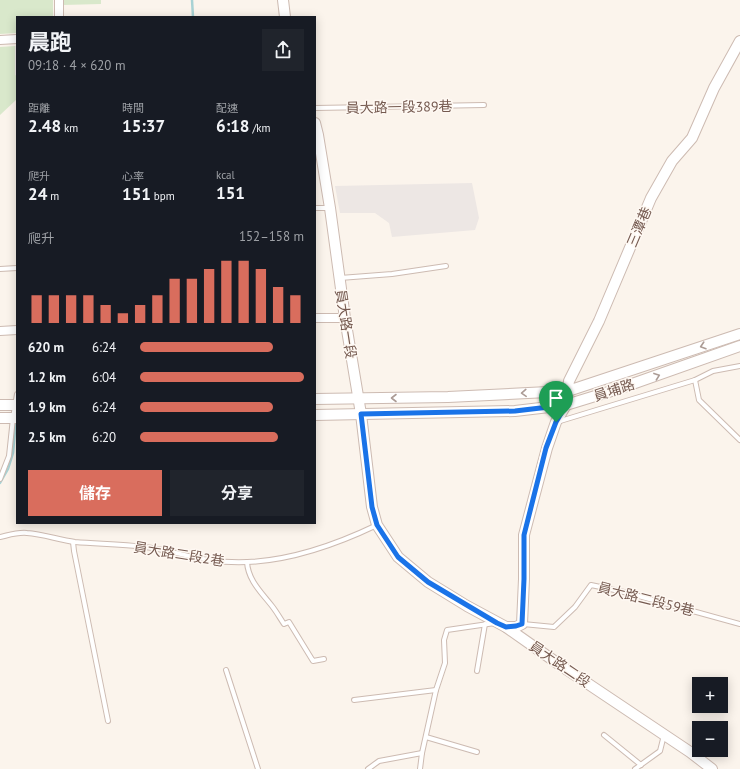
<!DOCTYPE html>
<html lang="zh-TW">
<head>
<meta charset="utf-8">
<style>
  body { margin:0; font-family:"PT Sans","Noto Sans TC",sans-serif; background:#20242c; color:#f1f3f6; height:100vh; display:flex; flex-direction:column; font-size:15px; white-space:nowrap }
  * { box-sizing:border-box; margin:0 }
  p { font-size:13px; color:#9ea1a6 }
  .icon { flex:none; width:22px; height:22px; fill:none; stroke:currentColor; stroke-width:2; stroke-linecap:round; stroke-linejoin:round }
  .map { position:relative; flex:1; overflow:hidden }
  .details { position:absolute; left:16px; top:16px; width:300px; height:508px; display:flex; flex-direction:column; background:#171b24; border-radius:0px; box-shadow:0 2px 10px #0003 }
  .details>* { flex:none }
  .fabs { position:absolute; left:692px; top:677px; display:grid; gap:8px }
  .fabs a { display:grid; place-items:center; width:36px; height:36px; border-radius:0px; background:#171b24; box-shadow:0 2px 10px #0003; font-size:20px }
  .pin { position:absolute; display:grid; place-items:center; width:34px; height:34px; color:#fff; margin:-41px -17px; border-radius:50% 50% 50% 0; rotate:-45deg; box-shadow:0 0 4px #0007 }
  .pin .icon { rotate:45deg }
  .round { display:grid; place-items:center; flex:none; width:42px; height:42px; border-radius:0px; background:#20242c }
  .headline { display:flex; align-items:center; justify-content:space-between; height:68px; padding:0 12px }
  h1 { font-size:22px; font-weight:700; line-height:30px }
  .stats { display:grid; grid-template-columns:repeat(3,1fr); gap:6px; height:68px; padding:4px 12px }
  .stats div { display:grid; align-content:center }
  .stats b { font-size:17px; font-weight:700 }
  .stats small { font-size:11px; font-weight:400 }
  .stats p { font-size:11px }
  .chart { height:112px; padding:8px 12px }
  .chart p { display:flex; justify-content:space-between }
  .chart svg { width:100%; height:72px; margin-top:4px; stroke:#d96d5d; stroke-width:6 }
  .action { display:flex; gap:8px; margin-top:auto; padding:8px 12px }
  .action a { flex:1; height:46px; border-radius:0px; background:#d96d5d; color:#fff; font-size:16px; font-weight:700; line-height:46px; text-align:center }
  .action a+a { background:#20242c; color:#f1f3f6 }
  ul { padding:0 12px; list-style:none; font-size:13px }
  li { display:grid; grid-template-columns:64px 48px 1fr; align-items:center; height:30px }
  li i { height:10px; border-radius:5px; background:#d96d5d }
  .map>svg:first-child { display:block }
  .industrial { fill:#ede7e4 }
  .green { fill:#d9e8cb }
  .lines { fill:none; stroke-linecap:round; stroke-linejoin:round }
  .stream { stroke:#a8d2d4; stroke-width:2.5 }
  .service-casing { stroke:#cdbbb2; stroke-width:6 }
  .minor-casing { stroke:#cdbbb2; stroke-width:10 }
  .tertiary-casing { stroke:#cdbbb2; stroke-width:12 }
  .service { stroke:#fff; stroke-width:4 }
  .minor { stroke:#fff; stroke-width:8 }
  .tertiary { stroke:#fff; stroke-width:10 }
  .oneway { stroke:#ac9c96 }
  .route-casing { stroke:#fff; stroke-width:8 }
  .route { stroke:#1a73e8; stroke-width:5 }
  .labels { text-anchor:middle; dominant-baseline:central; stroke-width:3; stroke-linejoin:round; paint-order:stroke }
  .street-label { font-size:14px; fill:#755a50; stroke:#fef8f2 }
</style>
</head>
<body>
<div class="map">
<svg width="740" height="769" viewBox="0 0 740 769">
  <rect width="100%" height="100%" fill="#fbf4ec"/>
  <!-- industrial -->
  <g class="industrial">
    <rect x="15" y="46" width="2" height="30"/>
    <polygon points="472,183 479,218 475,230 392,237 389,223 375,213 340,213 335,186"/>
  </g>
  <!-- green -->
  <g class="green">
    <polygon points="0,0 53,0 53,17 17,17 17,33 0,34"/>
    <polygon points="63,0 101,0 101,4 63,5"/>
    <polygon points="15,46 15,75 17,76 17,99 0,115 0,47"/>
  </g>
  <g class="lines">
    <!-- stream -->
    <g class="stream">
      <polyline points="192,0 193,17"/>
      <polyline points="0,483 8,469 13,453 16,420"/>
    </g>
    <defs>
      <g id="service">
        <polyline points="315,108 484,105"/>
        <polyline points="315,208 330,208"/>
        <polyline points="0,269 17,268"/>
        <polyline points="340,278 392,274 446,266"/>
        <polyline points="695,380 699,400 740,440"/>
        <polyline points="557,422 695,380 713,371 740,366"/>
        <polyline points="0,479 9,456 13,418 17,394"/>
        <path d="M0,537C9,535 18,532 27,533C43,534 59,540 75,542C98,544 121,544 144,547C166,549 188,557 210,560C265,569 327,549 377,525"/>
        <polyline points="73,542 74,551 108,721"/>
        <path d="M247,562C248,580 261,592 272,606C276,611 280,618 284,624L289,622L313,661L324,659"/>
        <polyline points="523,624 554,627 575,607 591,585 624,592 740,624"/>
        <polyline points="226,670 258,769"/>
        <polyline points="477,671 485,624"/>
        <polyline points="354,700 436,690"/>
        <polyline points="604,735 641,765"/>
        <polyline points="426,737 477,752"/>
        <polyline points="368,769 379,761 422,753"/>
        <polyline points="420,769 422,753 436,690 445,663 444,640 447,630 495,623"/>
        <polyline points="635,769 660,751 664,735"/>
      </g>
      <g id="minor">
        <polyline points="59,0 59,17"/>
        <polyline points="0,40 17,39"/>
        <polyline points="315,318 345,318"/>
        <polyline points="0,331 17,330"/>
      </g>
      <g id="tertiary">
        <polyline points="283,0 285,17"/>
        <polyline points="315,123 318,135 330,208 345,318 361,414 372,507 377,525 398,557 428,582 467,606 506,627 560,665 690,752 712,769"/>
        <polyline points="315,399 448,397 568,391 740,334"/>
        <polyline points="0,405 17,405"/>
        <polyline points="315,415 515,411 566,405 618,389 740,346"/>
        <polyline points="0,418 17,418"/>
        <polyline points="506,627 516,627 522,624 524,579 524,535 547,448 556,422 566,405 569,381 599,321 651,198 672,161 692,138 714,88 740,41"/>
      </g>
    </defs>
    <!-- service casing -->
    <use href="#service" class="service-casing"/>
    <!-- minor casing -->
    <use href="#minor" class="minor-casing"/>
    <!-- tertiary casing -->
    <use href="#tertiary" class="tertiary-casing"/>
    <!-- service -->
    <use href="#service" class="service"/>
    <!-- minor -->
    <use href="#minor" class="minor"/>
    <!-- tertiary -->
    <use href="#tertiary" class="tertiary"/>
  </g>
  <!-- one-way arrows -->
  <defs><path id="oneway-chevron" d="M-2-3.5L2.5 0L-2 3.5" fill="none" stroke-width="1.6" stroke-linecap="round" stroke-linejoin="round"/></defs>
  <g class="oneway">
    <use href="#oneway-chevron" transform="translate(703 346) rotate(162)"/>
    <use href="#oneway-chevron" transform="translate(657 376) rotate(-20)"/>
    <use href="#oneway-chevron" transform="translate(524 393) rotate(177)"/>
    <use href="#oneway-chevron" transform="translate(394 398) rotate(180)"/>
  </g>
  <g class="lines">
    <defs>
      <polygon id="route" points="566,405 556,422 546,448 524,535 524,579 522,624 516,626 506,627 497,623 428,582 398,557 377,525 372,507 361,414 515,411"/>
    </defs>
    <!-- route casing -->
    <use href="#route" class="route-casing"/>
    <!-- route -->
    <use href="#route" class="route"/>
  </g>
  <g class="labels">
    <!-- street labels -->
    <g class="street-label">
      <text transform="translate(399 107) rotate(-1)">員大路一段389巷</text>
      <text transform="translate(639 227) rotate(-67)">三潭巷</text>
      <text transform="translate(346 324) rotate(81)">員大路一段</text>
      <text transform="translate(614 390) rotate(-18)">員埔路</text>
      <text transform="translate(179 554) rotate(9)">員大路二段2巷</text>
      <text transform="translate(646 599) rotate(14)">員大路二段59巷</text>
      <text transform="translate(560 664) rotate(34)">員大路二段</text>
    </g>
  </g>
</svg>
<div class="fabs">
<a>+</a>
<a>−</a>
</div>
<div class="pin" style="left:556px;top:422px;background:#1e9e55"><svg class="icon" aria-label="arrive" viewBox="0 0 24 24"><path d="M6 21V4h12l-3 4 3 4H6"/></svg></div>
<section class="details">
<div class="headline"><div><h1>晨跑</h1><p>09:18 · 4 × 620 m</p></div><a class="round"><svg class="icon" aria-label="share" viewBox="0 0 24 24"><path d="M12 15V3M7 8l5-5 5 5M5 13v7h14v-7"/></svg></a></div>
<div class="stats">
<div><p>距離</p><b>2.48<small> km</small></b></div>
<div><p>時間</p><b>15:37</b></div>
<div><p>配速</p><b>6:18<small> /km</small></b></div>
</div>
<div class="stats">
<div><p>爬升</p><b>24<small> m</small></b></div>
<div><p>心率</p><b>151<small> bpm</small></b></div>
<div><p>kcal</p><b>151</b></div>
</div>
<div class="chart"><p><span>爬升</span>152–158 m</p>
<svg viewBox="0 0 160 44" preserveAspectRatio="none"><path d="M5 44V27M15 44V27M25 44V27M35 44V27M45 44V33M55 44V38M65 44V33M75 44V27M85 44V17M95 44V17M105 44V11M115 44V6M125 44V6M135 44V11M145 44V22M155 44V27"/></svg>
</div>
<ul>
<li><b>620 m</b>6:24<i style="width:81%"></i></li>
<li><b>1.2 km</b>6:04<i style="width:100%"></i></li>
<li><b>1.9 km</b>6:24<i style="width:81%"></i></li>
<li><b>2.5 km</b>6:20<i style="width:84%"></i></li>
</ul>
<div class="action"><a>儲存</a><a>分享</a></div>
</section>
</div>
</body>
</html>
